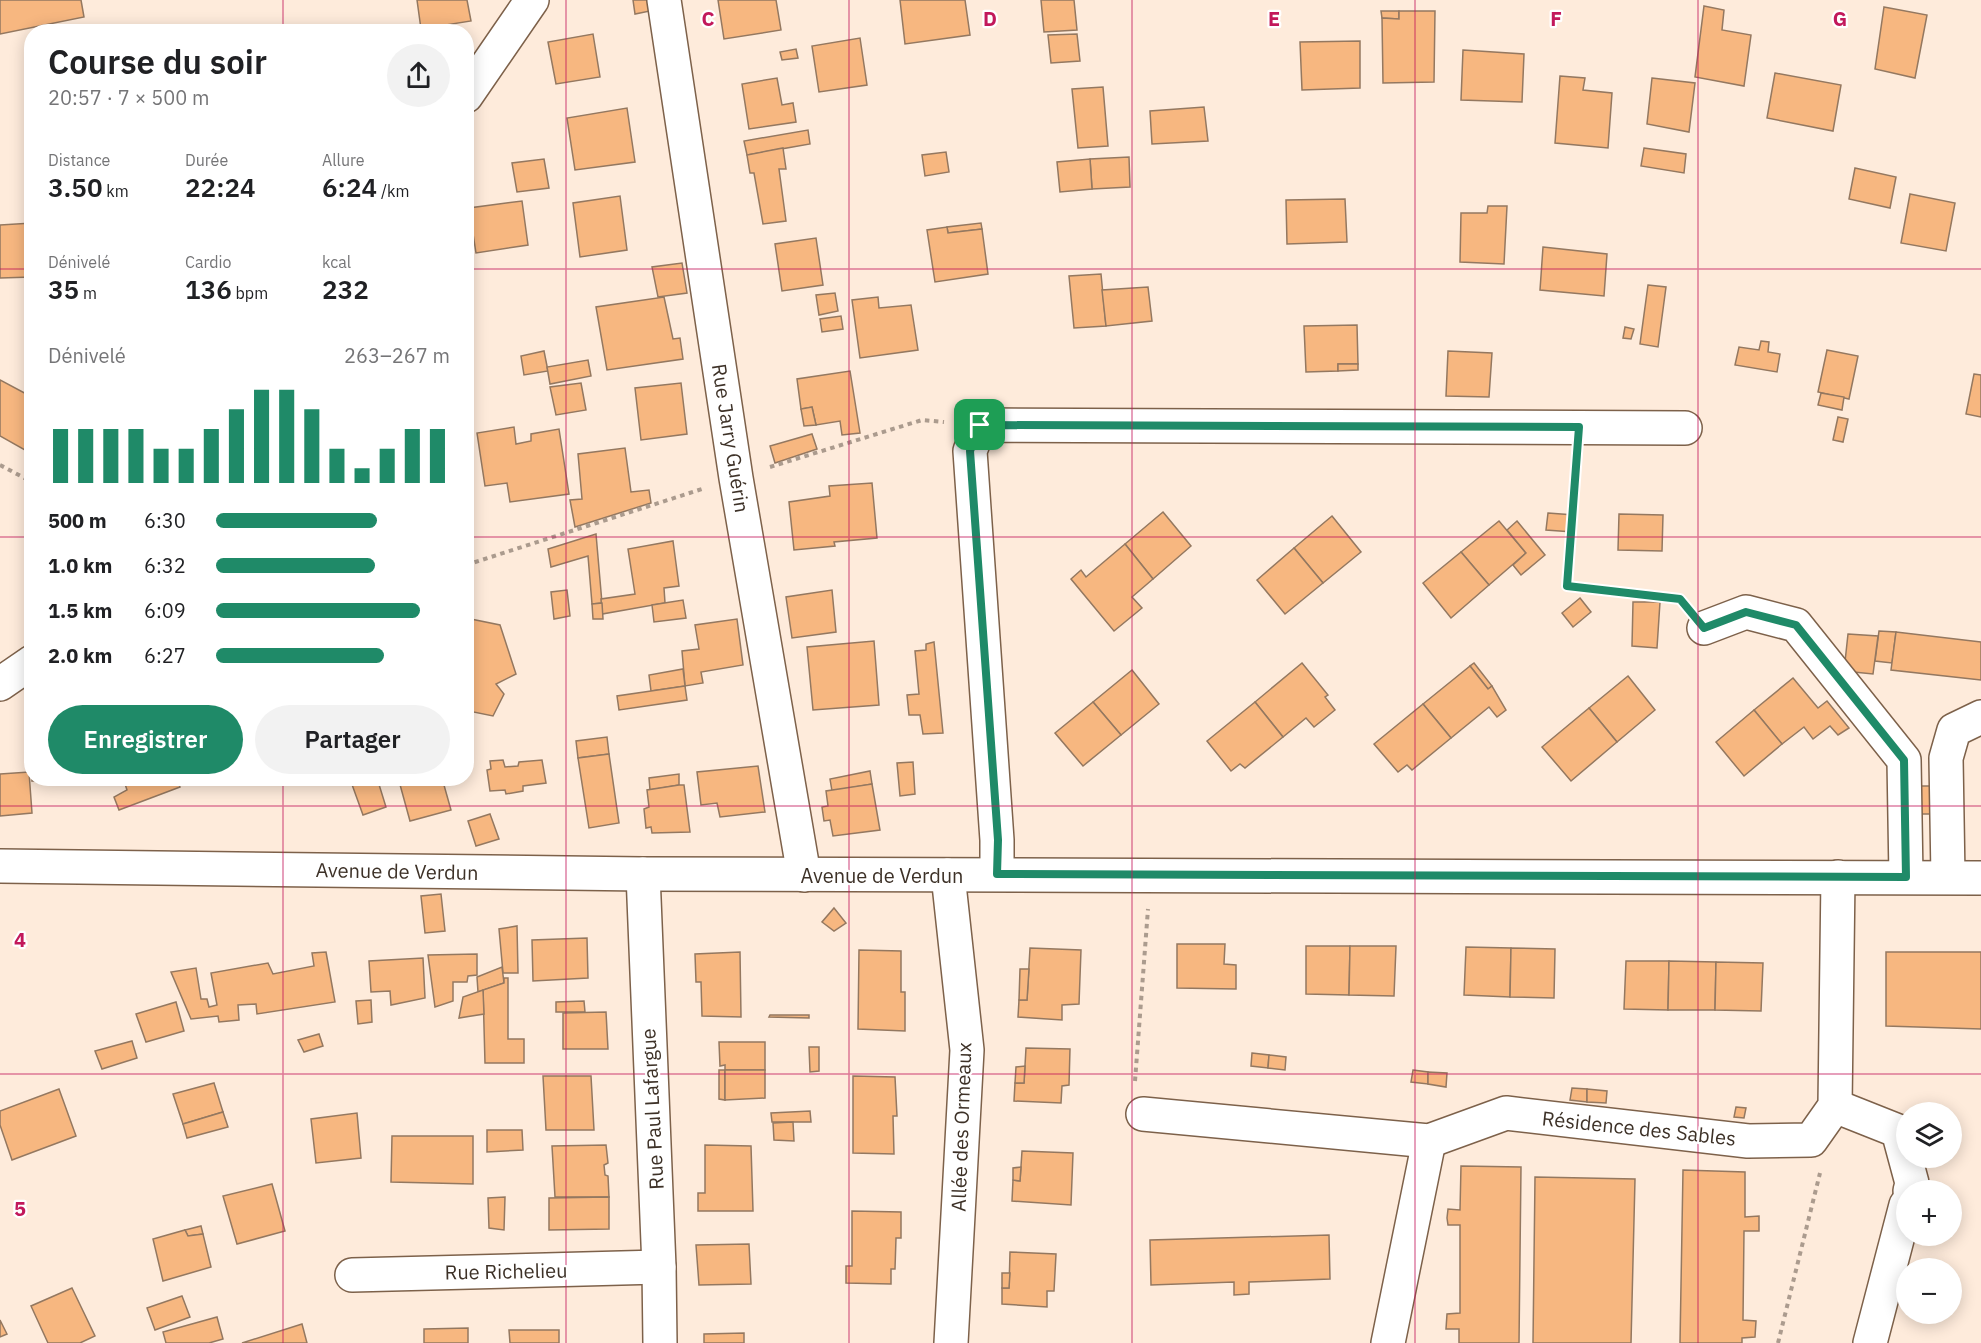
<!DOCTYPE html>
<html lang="fr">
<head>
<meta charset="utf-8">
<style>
  body { margin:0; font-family:"IBM Plex Sans",sans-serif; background:#f2f2f2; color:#202124; height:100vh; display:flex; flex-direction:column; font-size:22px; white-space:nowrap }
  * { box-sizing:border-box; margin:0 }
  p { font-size:20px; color:#757577 }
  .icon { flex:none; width:33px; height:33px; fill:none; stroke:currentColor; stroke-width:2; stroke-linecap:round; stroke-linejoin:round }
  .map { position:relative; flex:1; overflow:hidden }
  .sheet { position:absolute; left:24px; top:24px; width:450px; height:762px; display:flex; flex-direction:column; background:#fff; border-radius:24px; box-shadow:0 3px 15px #0003 }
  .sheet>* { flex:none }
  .tools { position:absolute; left:1896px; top:1102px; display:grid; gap:12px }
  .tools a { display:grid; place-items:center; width:66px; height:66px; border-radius:50%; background:#fff; box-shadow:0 3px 15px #0003; font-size:30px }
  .pin { position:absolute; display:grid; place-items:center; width:51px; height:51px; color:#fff; margin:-26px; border-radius:12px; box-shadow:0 3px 9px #0006 }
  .round { display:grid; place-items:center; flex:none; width:63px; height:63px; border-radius:32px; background:#f2f2f2 }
  .overview { display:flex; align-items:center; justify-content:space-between; height:102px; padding:0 24px }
  h1 { font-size:33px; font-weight:600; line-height:45px }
  .figures { display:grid; grid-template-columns:repeat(3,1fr); gap:9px; height:102px; padding:6px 24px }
  .figures div { display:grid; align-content:center }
  .figures b { font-size:26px; font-weight:600 }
  .figures small { font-size:16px; font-weight:400 }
  .figures p { font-size:16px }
  .chart { height:168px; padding:12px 24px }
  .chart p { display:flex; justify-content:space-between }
  .chart svg { width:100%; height:108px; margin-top:6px; stroke:#1f8a68; stroke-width:6 }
  .primary-button { display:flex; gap:12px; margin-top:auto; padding:12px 24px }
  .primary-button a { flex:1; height:69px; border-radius:36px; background:#1f8a68; color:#fff; font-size:24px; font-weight:600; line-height:69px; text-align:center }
  .primary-button a+a { background:#f2f2f2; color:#202124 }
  ul { padding:0 24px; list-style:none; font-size:20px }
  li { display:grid; grid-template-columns:96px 72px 1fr; align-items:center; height:45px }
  li i { height:15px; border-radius:8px; background:#1f8a68 }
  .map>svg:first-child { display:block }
  .building { fill:#f7b780; stroke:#947860; stroke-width:1.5 }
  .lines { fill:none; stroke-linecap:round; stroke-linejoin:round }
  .minor-casing { stroke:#7d614a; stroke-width:36 }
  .path { stroke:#ab9b8e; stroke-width:4; stroke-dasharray:4.5 4.5; stroke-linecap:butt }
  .minor { stroke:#fff; stroke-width:33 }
  .route-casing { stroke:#fff; stroke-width:12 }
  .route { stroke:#1f8a68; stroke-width:8 }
  .grid { fill:none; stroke:#c2185b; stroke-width:1.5; stroke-opacity:0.55 }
  .labels { text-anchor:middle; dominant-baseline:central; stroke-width:4.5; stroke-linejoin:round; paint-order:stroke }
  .street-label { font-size:20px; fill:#3d3127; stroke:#fff }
  .grid-label { font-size:20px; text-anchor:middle; font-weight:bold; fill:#c2185b; stroke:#fff; stroke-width:4.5; stroke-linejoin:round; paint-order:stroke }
</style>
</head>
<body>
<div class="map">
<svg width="1981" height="1343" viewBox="0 0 1981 1343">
  <rect width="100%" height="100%" fill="#feebdb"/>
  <!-- building -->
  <g class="building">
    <polygon points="0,0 81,0 84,17 0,34"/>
    <polygon points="417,0 467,0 471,21 421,29"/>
    <polygon points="633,0 649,0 650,11 635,14"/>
    <polygon points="718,0 776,0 781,30 724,39"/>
    <polygon points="900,0 965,0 970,35 905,44"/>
    <polygon points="1041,0 1074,0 1077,30 1044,32"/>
    <polygon points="1704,6 1724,10 1722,30 1751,35 1744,86 1695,77"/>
    <polygon points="1884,7 1927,15 1915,78 1875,69"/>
    <polygon points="1381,11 1399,11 1399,19 1382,18"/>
    <polygon points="1399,11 1435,11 1434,82 1383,83 1382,18 1399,19"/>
    <polygon points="593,34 600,77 556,84 548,42"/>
    <polygon points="1077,34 1080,61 1051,63 1048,35"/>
    <polygon points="860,38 867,85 819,92 812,46"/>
    <polygon points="1360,41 1360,88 1302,90 1300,42"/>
    <polygon points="796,49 798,58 782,60 780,52"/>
    <polygon points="1463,50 1524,54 1522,102 1461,100"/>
    <polygon points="1775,73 1841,85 1833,131 1767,118"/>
    <polygon points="1560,76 1585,78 1583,90 1612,93 1608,148 1555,143"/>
    <polygon points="777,78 782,105 793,103 796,122 749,129 742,84"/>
    <polygon points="1652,78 1695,83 1689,132 1647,124"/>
    <polygon points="1103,87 1108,146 1078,148 1072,89"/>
    <polygon points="1204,107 1208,141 1152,144 1150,111"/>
    <polygon points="627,108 635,162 575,170 567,118"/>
    <polygon points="808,130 810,144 747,155 744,141"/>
    <polygon points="783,148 786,169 779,169 786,221 763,224 754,173 750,173 747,155"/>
    <polygon points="1644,148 1686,154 1684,173 1641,166"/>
    <polygon points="946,152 949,172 925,176 922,155"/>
    <polygon points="1129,157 1130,187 1092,189 1090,159"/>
    <polygon points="544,159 549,188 517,192 512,163"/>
    <polygon points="1090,159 1092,189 1060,192 1057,162"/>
    <polygon points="1855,168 1896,177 1890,208 1849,199"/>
    <polygon points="1910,194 1955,203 1946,251 1901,243"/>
    <polygon points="620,196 627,250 580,257 573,203"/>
    <polygon points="1345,199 1347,242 1287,244 1286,200"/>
    <polygon points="522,201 528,245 476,253 469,208"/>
    <polygon points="1488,206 1507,206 1504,264 1460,262 1461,213 1487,213"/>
    <polygon points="32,223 32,277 0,278 0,225"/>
    <polygon points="981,223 982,229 948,233 947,227"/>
    <polygon points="947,227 948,233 982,229 988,274 935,282 927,230"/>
    <polygon points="816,238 823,285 782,291 775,244"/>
    <polygon points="1543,247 1607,254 1604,296 1540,290"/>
    <polygon points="682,263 687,293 658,297 652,267"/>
    <polygon points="1101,274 1106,326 1074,328 1069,276"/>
    <polygon points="1648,285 1666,287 1658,347 1640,344"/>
    <polygon points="1148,287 1152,321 1106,326 1102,290"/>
    <polygon points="835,293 838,311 819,315 816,295"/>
    <polygon points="664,297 673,339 680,338 683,359 607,370 596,307"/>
    <polygon points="878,297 879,308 911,305 918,350 860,358 852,300"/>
    <polygon points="841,316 843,329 822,332 820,319"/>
    <polygon points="1357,325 1358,364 1338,364 1338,371 1306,372 1304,326"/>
    <polygon points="1625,327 1634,329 1631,339 1623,338"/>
    <polygon points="1761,341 1769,342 1768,352 1780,354 1777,372 1735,365 1739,347 1759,350"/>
    <polygon points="1827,350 1858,356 1849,399 1818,392"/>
    <polygon points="544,351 548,371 524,375 521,356"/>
    <polygon points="1448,351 1492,353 1489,397 1446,396"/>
    <polygon points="588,360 591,376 550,384 547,367"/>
    <polygon points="1338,364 1358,364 1358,370 1338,371"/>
    <polygon points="850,371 860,433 842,435 840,421 816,425 812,407 801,409 797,379"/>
    <polygon points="1974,374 1981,375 1981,417 1966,414"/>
    <polygon points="0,380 32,397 32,454 0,436"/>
    <polygon points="581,383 586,410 556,415 550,387"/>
    <polygon points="681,383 687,434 641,440 635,388"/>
    <polygon points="1821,393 1844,397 1842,410 1818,405"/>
    <polygon points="812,407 816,425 804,426 801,409"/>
    <polygon points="1838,417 1848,419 1843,442 1833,440"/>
    <polygon points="514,427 516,444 531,441 531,434 559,429 569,494 510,502 507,483 485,486 477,433"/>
    <polygon points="812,434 817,449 775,463 770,446"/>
    <polygon points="625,448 631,492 649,490 651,503 575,527 570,500 582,499 578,454"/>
    <polygon points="872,483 877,538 834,542 835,546 794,550 789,502 830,496 829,486"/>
    <polygon points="1163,512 1191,546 1153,579 1125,544"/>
    <polygon points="1548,513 1574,515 1573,532 1546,530"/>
    <polygon points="1619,514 1663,515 1662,551 1618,550"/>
    <polygon points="1332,516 1361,552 1323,583 1294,548"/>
    <polygon points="1499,521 1526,553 1489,585 1461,552"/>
    <polygon points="1517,521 1545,555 1521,575 1513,565 1526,553 1507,530"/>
    <polygon points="596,534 602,603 592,604 588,556 551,567 548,549"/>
    <polygon points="673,541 679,586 664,588 665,603 602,614 601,599 635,594 628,549"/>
    <polygon points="1125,544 1153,579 1132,597 1142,608 1114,631 1071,579 1081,570 1086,577"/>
    <polygon points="1294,548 1323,583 1285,614 1257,580"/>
    <polygon points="1461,552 1489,585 1451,618 1423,583"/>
    <polygon points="567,590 570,616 554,619 551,592"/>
    <polygon points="832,590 836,632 792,638 786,597"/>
    <polygon points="1580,598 1591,612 1573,627 1562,613"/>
    <polygon points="683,600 686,618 654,622 652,605"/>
    <polygon points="1633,602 1660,602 1657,648 1632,646"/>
    <polygon points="602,603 603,619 593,619 592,604"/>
    <polygon points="466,618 500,625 516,674 496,684 504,694 493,716 469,711 466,717"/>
    <polygon points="737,619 743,665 701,672 703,683 685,686 682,651 699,649 695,625"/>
    <polygon points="1879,631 1896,632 1892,663 1875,661"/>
    <polygon points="1896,632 1981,642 1981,680 1891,670"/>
    <polygon points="1848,634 1878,636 1873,674 1844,671"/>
    <polygon points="874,641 879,705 813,710 807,647"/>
    <polygon points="934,642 943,733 923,734 920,715 909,715 907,695 919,694 915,651 926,650 926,644"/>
    <polygon points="1302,663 1328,695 1325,697 1335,710 1314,727 1306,718 1283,737 1255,702"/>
    <polygon points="1474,663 1492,686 1488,689 1470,666"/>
    <polygon points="1470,666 1488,689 1492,686 1506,710 1497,717 1489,707 1451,738 1423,704"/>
    <polygon points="683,669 685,686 651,691 649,675"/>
    <polygon points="1132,670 1159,704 1121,735 1093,702"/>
    <polygon points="1628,676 1655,710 1617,742 1589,708"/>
    <polygon points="1793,678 1818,708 1827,701 1849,728 1838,735 1830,726 1813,739 1804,727 1782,744 1754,710"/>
    <polygon points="685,686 687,700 619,710 617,696"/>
    <polygon points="1093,702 1121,735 1083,766 1055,733"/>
    <polygon points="1255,702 1283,737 1245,768 1240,764 1231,771 1207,741"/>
    <polygon points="1423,704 1451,738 1412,770 1407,765 1398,772 1374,744"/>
    <polygon points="1589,708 1617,742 1571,781 1542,747"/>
    <polygon points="1754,710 1782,744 1744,776 1716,742"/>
    <polygon points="607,737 609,754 578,758 576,741"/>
    <polygon points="609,754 619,823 589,828 578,758"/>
    <polygon points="503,760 505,767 518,766 519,762 542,760 546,783 523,786 523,791 506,794 505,790 490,791 487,770 491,769 490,761"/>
    <polygon points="913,762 915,794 900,796 897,763"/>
    <polygon points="758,766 765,812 720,817 717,803 701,805 697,772"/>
    <polygon points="870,771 872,784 832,791 830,779"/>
    <polygon points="29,772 32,813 0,816 0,774"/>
    <polygon points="679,774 679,785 650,790 649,778"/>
    <rect x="32" y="778" width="33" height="3"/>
    <polygon points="123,778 177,778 180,787 119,810 114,797 127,790"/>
    <polygon points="377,778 386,807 363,815 350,779"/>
    <polygon points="408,778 442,778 451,810 410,821 399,781"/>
    <polygon points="872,784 880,830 833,836 830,820 824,821 822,807 828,806 826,791"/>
    <polygon points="679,785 684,785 690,832 652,833 651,827 646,828 644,809 649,807 647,790"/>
    <polygon points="1914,786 1930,786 1931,814 1914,814"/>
    <polygon points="490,814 499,839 476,846 468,821"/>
    <polygon points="441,894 445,931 425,933 421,896"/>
    <polygon points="834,908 846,923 834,931 822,922"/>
    <polygon points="517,926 518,973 503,973 499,929"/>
    <polygon points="587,938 588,978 533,981 532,940"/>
    <polygon points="1177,944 1225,944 1224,964 1236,965 1236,989 1177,988"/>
    <polygon points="1306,946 1350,946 1349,995 1306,994"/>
    <polygon points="1350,946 1396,946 1394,996 1349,995"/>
    <polygon points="1466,947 1511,948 1510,997 1464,995"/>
    <polygon points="1030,948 1081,950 1079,1004 1062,1005 1062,1020 1018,1017 1019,1000 1027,1000"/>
    <polygon points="1511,948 1555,949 1554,998 1510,997"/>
    <polygon points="859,950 901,951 901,992 905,992 905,1031 858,1029"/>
    <polygon points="326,952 335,1002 257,1014 256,1004 238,1005 239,1020 219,1022 218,1016 191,1019 171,972 196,968 201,999 207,999 209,1007 217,1005 211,973 268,963 273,974 314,966 312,953"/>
    <polygon points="740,952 741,1017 702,1016 701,982 696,982 695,954"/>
    <polygon points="1886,952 1981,952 1981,1029 1886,1026"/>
    <polygon points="477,954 477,975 468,976 467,982 453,982 453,1001 435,1007 428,955"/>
    <polygon points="423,958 425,998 391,1005 390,991 371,992 369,961"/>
    <polygon points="1626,961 1669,961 1668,1010 1624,1009"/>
    <polygon points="1669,961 1716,962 1715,1010 1668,1010"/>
    <polygon points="1716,962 1763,963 1761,1011 1715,1010"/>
    <polygon points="502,967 504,983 478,992 477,977"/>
    <polygon points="1020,969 1029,969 1027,1000 1019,1000"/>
    <polygon points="504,978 508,978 508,1039 524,1039 524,1063 485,1063 483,990 504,983"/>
    <polygon points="483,990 484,1014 459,1018 463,997"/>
    <polygon points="371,1000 372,1022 358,1024 356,1001"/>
    <polygon points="584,1001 585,1012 556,1012 556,1002"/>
    <polygon points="176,1002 184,1031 146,1042 136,1014"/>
    <polygon points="606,1012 608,1049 563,1049 563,1013"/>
    <polygon points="770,1015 809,1015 809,1018 769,1017"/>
    <polygon points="319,1034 323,1046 304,1052 298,1040"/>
    <polygon points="132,1041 137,1058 102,1069 95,1051"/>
    <polygon points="719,1042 765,1042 765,1070 725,1070 725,1065 720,1066"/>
    <polygon points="809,1047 819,1047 819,1071 810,1072"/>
    <polygon points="1026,1048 1070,1049 1069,1085 1062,1086 1061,1103 1014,1101 1015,1083 1024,1083"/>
    <polygon points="1252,1053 1269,1055 1268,1068 1251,1066"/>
    <polygon points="1269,1055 1286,1057 1285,1070 1268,1068"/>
    <polygon points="1025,1066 1024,1083 1015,1083 1016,1067"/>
    <polygon points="719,1070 725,1070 725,1100 719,1099"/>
    <polygon points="725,1070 765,1070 765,1098 725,1100"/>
    <polygon points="1413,1070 1428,1072 1428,1084 1411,1082"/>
    <polygon points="1428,1072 1447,1073 1446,1087 1428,1084"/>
    <polygon points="543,1076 591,1076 594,1130 546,1130"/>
    <polygon points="853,1076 895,1077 897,1116 893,1116 894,1154 853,1153"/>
    <polygon points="214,1083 223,1112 183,1124 173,1094"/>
    <polygon points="1572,1088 1587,1089 1587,1102 1570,1100"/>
    <polygon points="59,1089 76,1136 12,1160 0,1125 0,1111"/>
    <polygon points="1587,1089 1607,1091 1606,1103 1587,1102"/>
    <polygon points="1736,1107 1746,1108 1744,1118 1734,1117"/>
    <polygon points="810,1111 811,1122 772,1122 771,1113"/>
    <polygon points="223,1112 228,1127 187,1138 183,1124"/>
    <polygon points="357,1113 361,1158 316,1163 311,1119"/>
    <polygon points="793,1122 794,1141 774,1140 773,1123"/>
    <polygon points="487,1130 522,1130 523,1150 487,1152"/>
    <polygon points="392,1136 473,1136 473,1184 391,1182"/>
    <polygon points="606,1145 608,1163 604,1165 605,1175 608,1176 609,1197 555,1197 552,1146"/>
    <polygon points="705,1145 751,1146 753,1211 698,1211 698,1193 705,1193"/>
    <polygon points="1022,1151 1073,1153 1071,1205 1012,1201 1013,1180 1020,1181"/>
    <polygon points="1461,1166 1521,1167 1519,1343 1459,1343 1459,1329 1446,1329 1447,1314 1460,1313 1460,1225 1448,1225 1447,1218 1448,1209 1460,1210"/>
    <polygon points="1021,1167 1020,1181 1013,1180 1013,1168"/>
    <polygon points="1683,1170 1745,1172 1745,1217 1759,1216 1759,1231 1744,1231 1743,1320 1756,1321 1755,1337 1742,1338 1742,1343 1680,1343"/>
    <polygon points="1535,1177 1635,1179 1631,1343 1533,1343"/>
    <polygon points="272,1184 285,1231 237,1244 223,1196"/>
    <polygon points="505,1197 504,1230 489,1228 488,1198"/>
    <polygon points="609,1197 609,1229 549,1230 549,1198"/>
    <polygon points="852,1211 901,1212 901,1238 896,1238 895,1269 891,1269 891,1284 846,1283 846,1266 852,1266"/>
    <polygon points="201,1226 203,1234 188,1236 185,1230"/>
    <polygon points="185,1230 188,1236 203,1234 211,1267 163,1281 153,1239"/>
    <polygon points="1329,1235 1330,1279 1249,1282 1249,1294 1234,1295 1234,1282 1151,1285 1150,1240"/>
    <polygon points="749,1244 751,1284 699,1285 696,1245"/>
    <polygon points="1010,1252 1056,1254 1054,1291 1047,1291 1047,1307 1002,1304 1002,1288 1009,1288"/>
    <polygon points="1002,1273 1010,1273 1009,1288 1002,1288"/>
    <polygon points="72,1288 95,1336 80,1343 48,1343 31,1306"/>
    <polygon points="182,1296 190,1317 155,1330 147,1308"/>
    <polygon points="217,1317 223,1339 209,1343 166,1343 163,1332"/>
    <polygon points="0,1320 7,1334 0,1337"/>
    <polygon points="302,1324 307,1343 242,1343"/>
    <polygon points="468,1328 468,1343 424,1343 424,1329"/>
    <polygon points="509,1330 559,1330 559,1343 510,1343"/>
    <polygon points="744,1333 744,1343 704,1343 704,1334"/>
  </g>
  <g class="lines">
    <defs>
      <g id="minor">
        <polyline points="664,0 736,478 804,875"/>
        <polyline points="466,96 532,0"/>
        <polyline points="1704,628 1746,612 1796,625 1904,760 1906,877"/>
        <polyline points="0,684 32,662"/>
        <polyline points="0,866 643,874 1981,878"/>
        <polyline points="643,874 659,1267 660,1343"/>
        <polyline points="997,874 997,840 970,451 980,425 1685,428"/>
        <polyline points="948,875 967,1050 951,1343"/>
        <polyline points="1948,877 1946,758 1954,730 1981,717"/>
        <polyline points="1835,1106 1898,1131 1912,1183 1910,1191"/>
        <polyline points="1143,1114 1429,1141 1506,1113 1748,1141 1811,1140 1835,1106 1838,877"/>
        <polyline points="352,1275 659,1267"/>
        <polyline points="1388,1343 1429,1141"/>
        <polyline points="1870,1343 1906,1205"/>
      </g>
    </defs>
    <!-- minor casing -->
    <use href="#minor" class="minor-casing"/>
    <!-- path -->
    <g class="path">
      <polyline points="1577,461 1567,586 1681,599 1683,602"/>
      <polyline points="0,465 32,482"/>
      <polyline points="770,467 922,420 944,422"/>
      <polyline points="466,565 702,489"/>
      <polyline points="1135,1081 1148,909"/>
      <polyline points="1778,1343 1820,1173"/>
    </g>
    <!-- minor -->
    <use href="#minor" class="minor"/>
  </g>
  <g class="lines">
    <defs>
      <polygon id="route" points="980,425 1579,427 1567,586 1680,599 1704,628 1746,612 1796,625 1904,760 1906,877 997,874 998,840 970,451"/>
    </defs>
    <!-- route casing -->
    <use href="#route" class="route-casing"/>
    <!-- route -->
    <use href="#route" class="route"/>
  </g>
  <!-- grid -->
  <path class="grid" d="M283,0V32M566,0V1343M849,0V1343M1132,0V1343M1415,0V1343M1698,0V1343M0,269H32M466,269H1981M0,537H32M466,537H1981M283,778V1343M0,806H1981M0,1074H1981"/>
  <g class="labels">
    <!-- street labels -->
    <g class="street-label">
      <text transform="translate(731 438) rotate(81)">Rue Jarry Guérin</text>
      <text transform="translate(397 871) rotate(1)">Avenue de Verdun</text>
      <text x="882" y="875">Avenue de Verdun</text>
      <text transform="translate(652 1109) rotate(-93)">Rue Paul Lafargue</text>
      <text transform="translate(961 1127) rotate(-88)">Allée des Ormeaux</text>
      <text transform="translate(1639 1128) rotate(6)">Résidence des Sables</text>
      <text transform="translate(506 1271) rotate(-1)">Rue Richelieu</text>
    </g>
  </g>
  <g class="grid-label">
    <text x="708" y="26">C</text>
    <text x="990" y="26">D</text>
    <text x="1274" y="26">E</text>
    <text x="1556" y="26">F</text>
    <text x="1840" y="26">G</text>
    <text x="20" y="947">4</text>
    <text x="20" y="1216">5</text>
  </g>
</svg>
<div class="tools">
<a><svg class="icon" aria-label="layers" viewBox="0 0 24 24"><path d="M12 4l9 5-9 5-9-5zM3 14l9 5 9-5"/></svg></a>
<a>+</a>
<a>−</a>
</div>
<div class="pin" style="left:980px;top:425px;background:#1e9e55"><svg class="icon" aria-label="arrive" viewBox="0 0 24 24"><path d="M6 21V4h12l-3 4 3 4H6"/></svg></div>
<section class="sheet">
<div class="overview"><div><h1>Course du soir</h1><p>20:57 · 7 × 500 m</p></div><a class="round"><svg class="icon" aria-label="share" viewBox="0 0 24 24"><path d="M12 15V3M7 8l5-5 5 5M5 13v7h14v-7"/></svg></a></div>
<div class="figures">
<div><p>Distance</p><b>3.50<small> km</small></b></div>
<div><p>Durée</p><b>22:24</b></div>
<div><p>Allure</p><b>6:24<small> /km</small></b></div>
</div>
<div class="figures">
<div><p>Dénivelé</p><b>35<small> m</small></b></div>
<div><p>Cardio</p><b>136<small> bpm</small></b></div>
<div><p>kcal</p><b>232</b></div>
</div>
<div class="chart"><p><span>Dénivelé</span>263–267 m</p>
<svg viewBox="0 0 160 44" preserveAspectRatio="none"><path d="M5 44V22M15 44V22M25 44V22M35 44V22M45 44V30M55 44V30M65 44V22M75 44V14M85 44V6M95 44V6M105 44V14M115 44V30M125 44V38M135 44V30M145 44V22M155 44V22"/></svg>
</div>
<ul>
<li><b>500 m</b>6:30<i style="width:69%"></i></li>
<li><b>1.0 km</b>6:32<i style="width:68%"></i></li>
<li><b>1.5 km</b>6:09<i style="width:87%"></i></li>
<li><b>2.0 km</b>6:27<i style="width:72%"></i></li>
</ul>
<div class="primary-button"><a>Enregistrer</a><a>Partager</a></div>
</section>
</div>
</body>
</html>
